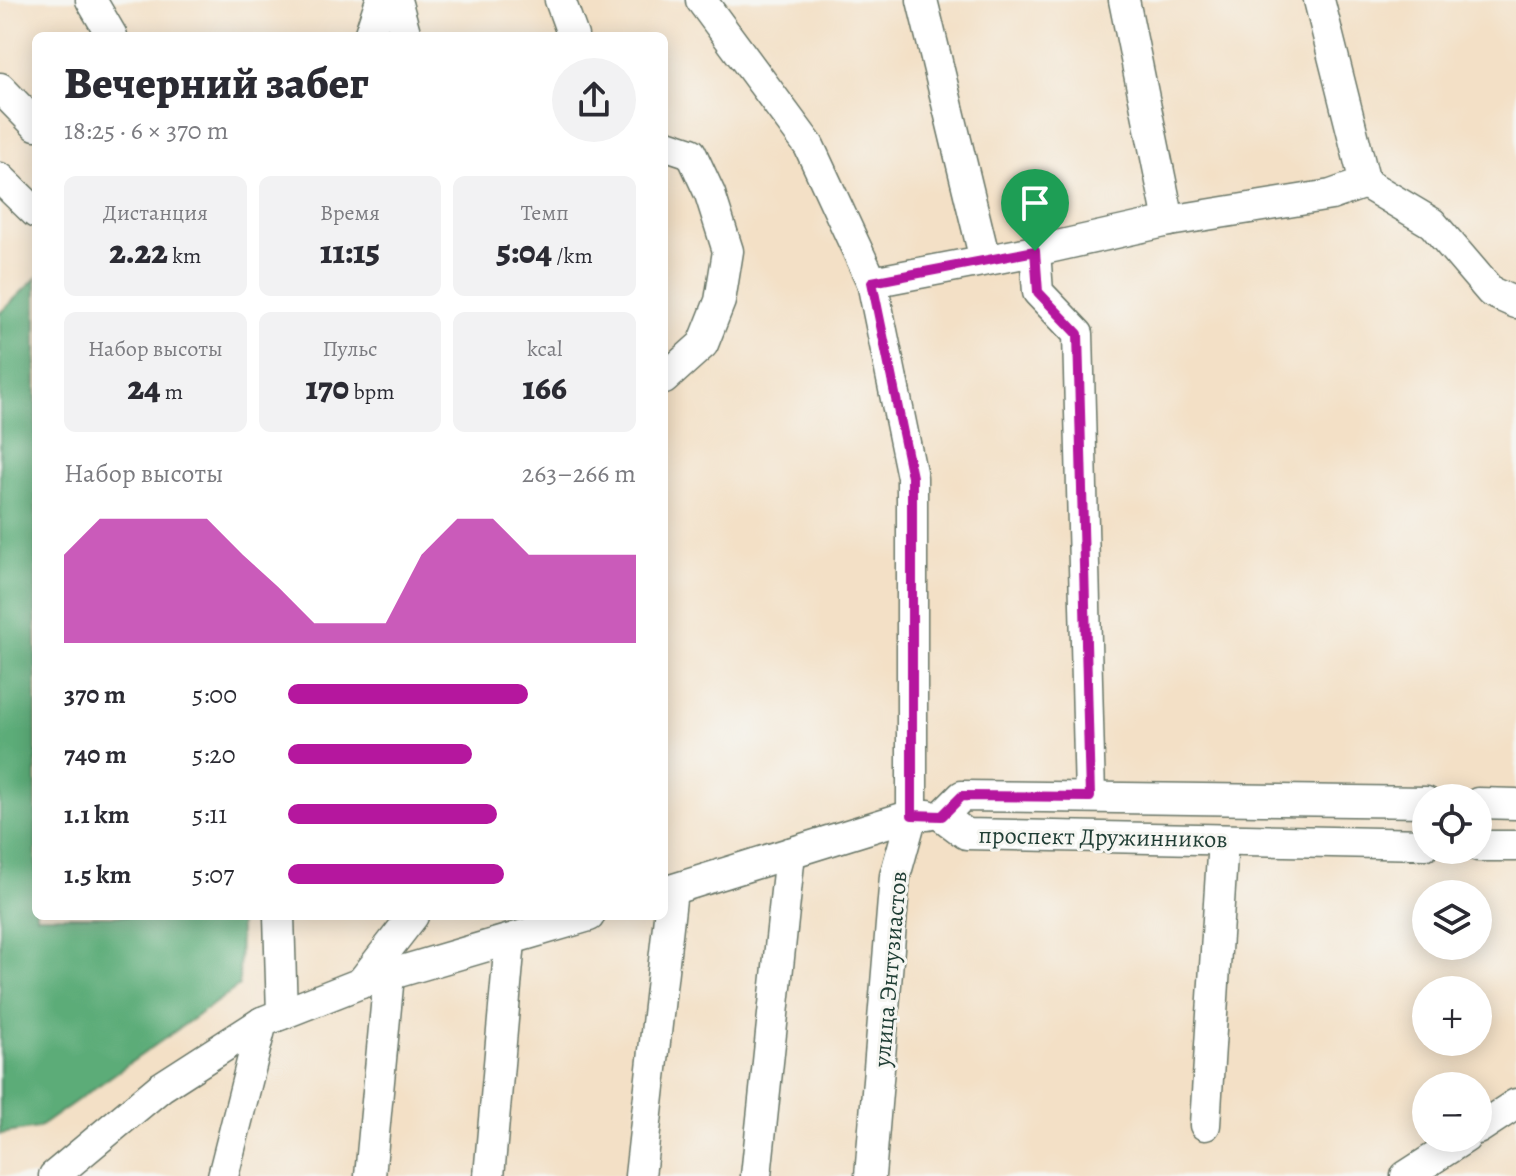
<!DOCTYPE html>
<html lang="ru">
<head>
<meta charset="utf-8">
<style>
  body { margin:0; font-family:Alegreya,serif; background:#f2f2f3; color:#2b2b33; height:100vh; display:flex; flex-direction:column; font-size:30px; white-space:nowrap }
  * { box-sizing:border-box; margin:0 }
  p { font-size:26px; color:#7c7c81 }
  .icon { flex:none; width:44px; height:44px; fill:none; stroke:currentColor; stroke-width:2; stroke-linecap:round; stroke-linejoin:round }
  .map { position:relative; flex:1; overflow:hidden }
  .drawer { position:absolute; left:32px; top:32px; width:636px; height:888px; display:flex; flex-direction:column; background:#fff; border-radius:12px; box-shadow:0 4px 20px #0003 }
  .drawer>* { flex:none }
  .controls { position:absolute; left:1412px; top:784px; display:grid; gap:16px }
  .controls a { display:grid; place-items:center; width:80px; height:80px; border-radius:50%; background:#fff; box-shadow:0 4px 20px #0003; font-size:40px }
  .pin { position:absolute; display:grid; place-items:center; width:68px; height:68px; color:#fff; margin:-82px -34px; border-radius:50% 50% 50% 0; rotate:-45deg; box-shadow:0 0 8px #0007 }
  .pin .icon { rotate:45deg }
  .round { display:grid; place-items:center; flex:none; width:84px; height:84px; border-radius:42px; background:#f2f2f3 }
  .summary { display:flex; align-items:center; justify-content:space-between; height:136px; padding:0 32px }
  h1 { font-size:44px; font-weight:800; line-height:60px }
  .stats { display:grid; grid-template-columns:repeat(3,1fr); gap:12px; height:136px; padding:8px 32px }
  .stats div { display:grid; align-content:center; border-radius:12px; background:#f2f2f3; text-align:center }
  .stats b { font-size:34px; font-weight:800 }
  .stats small { font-size:22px; font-weight:400 }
  .stats p { font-size:22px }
  .chart { height:224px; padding:16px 32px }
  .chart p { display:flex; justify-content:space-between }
  .chart svg { width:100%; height:144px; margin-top:8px; fill:#b5179e; opacity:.7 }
  ul { padding:0 32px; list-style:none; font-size:26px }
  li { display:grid; grid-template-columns:128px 96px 1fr; align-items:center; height:60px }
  li i { height:20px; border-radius:10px; background:#b5179e }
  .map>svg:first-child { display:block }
  .forest { fill:#5cac78; stroke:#3e7456; stroke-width:2 }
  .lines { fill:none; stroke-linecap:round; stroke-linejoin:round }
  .minor-casing { stroke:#697667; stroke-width:33 }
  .minor { stroke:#fff; stroke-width:30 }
  .route-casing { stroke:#fff; stroke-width:16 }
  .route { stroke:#b5179e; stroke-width:10 }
  .labels { text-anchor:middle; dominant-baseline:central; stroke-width:6; stroke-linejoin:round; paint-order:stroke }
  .street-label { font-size:24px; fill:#1f3d34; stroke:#f6f6f2 }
</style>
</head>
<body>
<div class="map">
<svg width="1516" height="1176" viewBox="0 0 1516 1176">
  <rect width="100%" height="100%" fill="#f6f6f2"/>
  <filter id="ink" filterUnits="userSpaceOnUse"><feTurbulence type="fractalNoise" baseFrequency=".0125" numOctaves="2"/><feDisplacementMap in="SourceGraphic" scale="16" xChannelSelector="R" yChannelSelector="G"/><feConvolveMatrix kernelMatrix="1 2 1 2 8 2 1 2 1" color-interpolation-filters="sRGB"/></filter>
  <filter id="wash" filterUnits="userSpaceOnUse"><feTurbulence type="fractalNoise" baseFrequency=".006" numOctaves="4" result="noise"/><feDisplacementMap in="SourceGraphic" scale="32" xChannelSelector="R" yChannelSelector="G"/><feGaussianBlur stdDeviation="1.8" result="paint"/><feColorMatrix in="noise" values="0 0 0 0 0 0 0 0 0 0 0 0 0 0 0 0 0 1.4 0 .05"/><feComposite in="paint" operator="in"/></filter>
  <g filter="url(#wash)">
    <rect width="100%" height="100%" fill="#f3e0c6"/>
    <!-- forest -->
    <polygon class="forest" points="36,278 36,916 240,916 239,986 38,1128 0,1134 0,313"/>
  </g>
  <g filter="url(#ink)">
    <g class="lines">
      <defs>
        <g id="minor">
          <polyline points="91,0 112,36"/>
          <polyline points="396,0 406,36"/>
          <polyline points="560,0 573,36"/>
          <polyline points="701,0 809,146 872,282 912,477 912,815 895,876 870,1176"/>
          <polyline points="922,0 985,260"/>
          <polyline points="1124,0 1169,221"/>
          <polyline points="1319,0 1365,183 1432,223 1491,292 1516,303"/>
          <polyline points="369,36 381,0"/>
          <polyline points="0,88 36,125"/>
          <polyline points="664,144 691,153 710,194 728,251 720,301 703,344 664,379"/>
          <polyline points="0,178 36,213"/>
          <polyline points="1035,251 1038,292 1078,334 1090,797"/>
          <polyline points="872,282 1035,251 1169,221 1331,195 1365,183"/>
          <polyline points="1478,803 1516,804"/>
          <polyline points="942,816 962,796 1426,802"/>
          <polyline points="942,816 966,834 1426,844"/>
          <polyline points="1478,846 1516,846"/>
          <polyline points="664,892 912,815 928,815"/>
          <polyline points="279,916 282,1014"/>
          <polyline points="361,983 413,916"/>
          <polyline points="1205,1125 1223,840"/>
          <polyline points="1478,1129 1516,1104"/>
          <polyline points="54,1176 161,1087 262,1022"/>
          <polyline points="223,1176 262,1022 361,983 589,916"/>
          <polyline points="370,1176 389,975"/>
          <polyline points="489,1176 510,941"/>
          <polyline points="640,1176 672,890"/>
          <polyline points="756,1176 790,853"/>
          <polyline points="1406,1176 1465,1138"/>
        </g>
      </defs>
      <!-- minor casing -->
      <use href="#minor" class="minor-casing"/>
      <!-- minor -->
      <use href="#minor" class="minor"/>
    </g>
  </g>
  <g class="lines" filter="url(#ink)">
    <defs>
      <polygon id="route" points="1035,251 1038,292 1078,334 1090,797 962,796 942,816 912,815 912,477 872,282"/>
    </defs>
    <!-- route casing -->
    <use href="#route" class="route-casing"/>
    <!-- route -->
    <use href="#route" class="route"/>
  </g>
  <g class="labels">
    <!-- street labels -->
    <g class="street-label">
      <text transform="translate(1103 837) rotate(1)">проспект Дружинников</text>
      <text transform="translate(890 969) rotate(-85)">улица Энтузиастов</text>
    </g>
  </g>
</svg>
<div class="controls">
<a><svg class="icon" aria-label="locate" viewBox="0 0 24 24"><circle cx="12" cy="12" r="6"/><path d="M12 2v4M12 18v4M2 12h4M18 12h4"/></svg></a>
<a><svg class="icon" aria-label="layers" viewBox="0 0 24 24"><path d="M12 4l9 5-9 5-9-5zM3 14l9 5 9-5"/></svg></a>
<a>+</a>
<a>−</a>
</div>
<div class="pin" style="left:1035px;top:251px;background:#1e9e55"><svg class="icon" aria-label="arrive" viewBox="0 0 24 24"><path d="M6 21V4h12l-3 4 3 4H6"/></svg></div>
<section class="drawer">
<div class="summary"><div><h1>Вечерний забег</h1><p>18:25 · 6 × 370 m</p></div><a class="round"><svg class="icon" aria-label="share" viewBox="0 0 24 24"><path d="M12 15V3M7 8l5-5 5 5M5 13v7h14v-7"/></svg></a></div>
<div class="stats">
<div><p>Дистанция</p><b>2.22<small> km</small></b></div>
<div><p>Время</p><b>11:15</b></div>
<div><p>Темп</p><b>5:04<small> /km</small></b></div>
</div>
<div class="stats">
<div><p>Набор высоты</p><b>24<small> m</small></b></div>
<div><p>Пульс</p><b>170<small> bpm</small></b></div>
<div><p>kcal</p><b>166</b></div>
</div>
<div class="chart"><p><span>Набор высоты</span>263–266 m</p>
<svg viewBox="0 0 160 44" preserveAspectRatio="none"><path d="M0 44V17L10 6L20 6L30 6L40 6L50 17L60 27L70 38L80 38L90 38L100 17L110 6L120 6L130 17L140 17L150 17L160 17V44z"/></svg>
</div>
<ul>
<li><b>370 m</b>5:00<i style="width:69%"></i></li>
<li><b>740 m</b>5:20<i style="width:53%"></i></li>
<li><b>1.1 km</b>5:11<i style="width:60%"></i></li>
<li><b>1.5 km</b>5:07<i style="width:62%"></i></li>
</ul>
</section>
</div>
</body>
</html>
